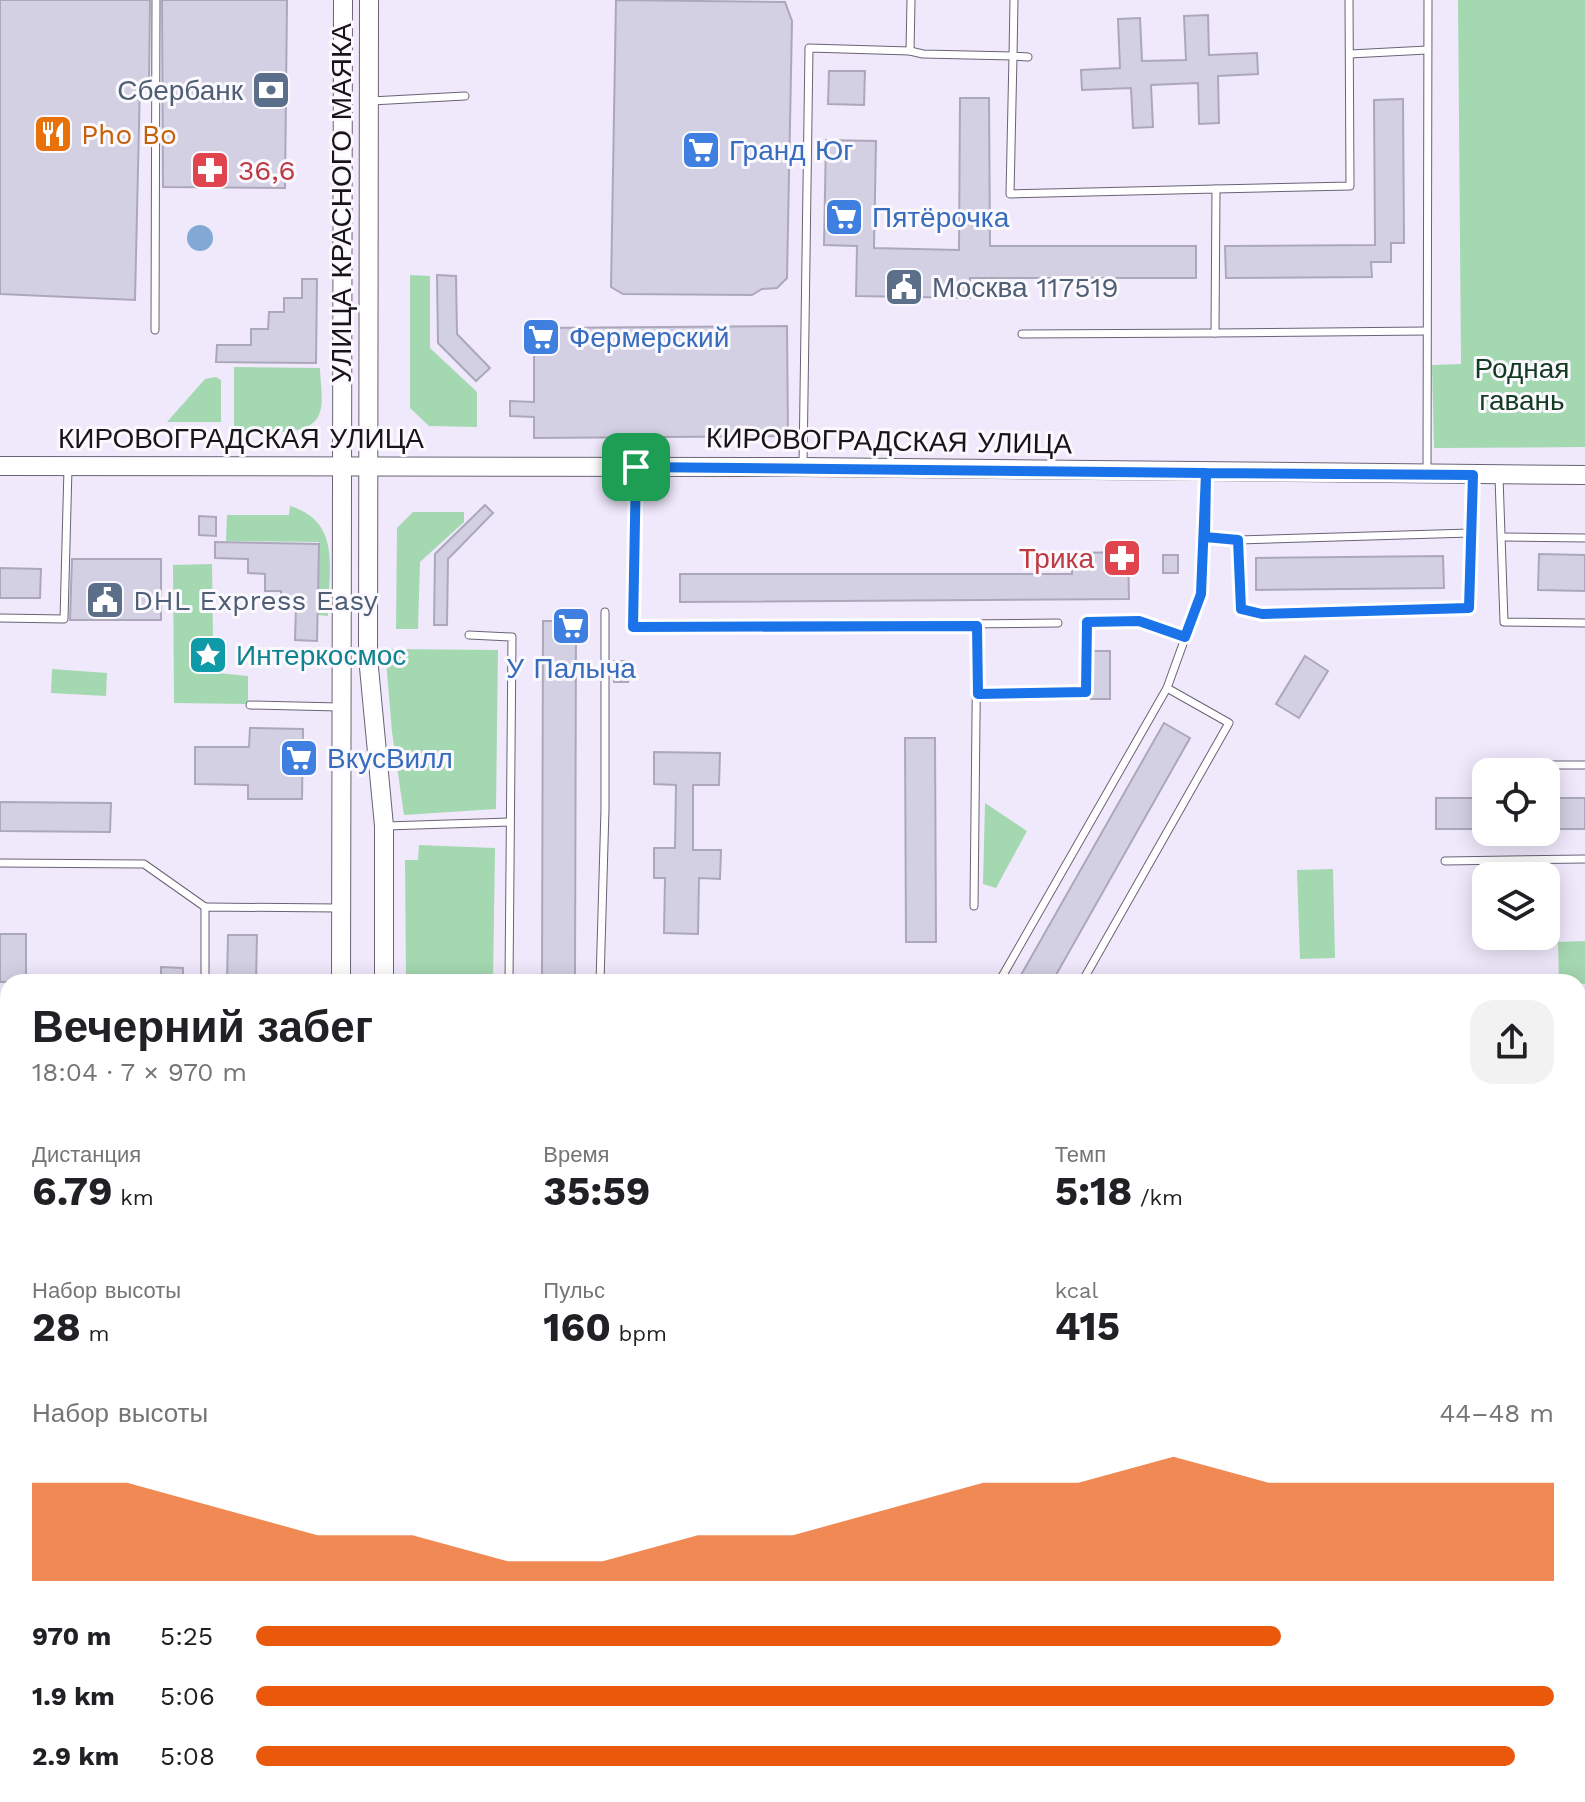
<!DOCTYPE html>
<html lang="ru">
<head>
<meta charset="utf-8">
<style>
  body { margin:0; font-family:"Work Sans",sans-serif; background:#f2f2f2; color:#202124; height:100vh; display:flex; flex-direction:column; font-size:30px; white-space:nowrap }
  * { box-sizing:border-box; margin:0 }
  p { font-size:26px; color:#757577 }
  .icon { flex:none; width:44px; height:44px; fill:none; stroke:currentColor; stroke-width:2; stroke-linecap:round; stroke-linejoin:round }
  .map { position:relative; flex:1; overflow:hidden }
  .panel { position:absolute; left:0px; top:974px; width:1586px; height:828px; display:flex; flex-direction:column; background:#fff; border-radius:24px 24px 0 0; box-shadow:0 4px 20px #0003 }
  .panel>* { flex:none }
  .fabs { position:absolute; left:1472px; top:758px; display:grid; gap:16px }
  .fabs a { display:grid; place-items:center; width:88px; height:88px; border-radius:16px; background:#fff; box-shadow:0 4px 20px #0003; font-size:40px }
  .pin { position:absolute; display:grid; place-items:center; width:68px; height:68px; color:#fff; margin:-34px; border-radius:16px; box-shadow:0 4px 12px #0006 }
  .round { display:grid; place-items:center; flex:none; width:84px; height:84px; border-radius:24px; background:#f2f2f2 }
  .summary { display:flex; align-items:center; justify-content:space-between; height:136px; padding:0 32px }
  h1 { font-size:44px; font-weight:700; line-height:60px }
  .figures { display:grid; grid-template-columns:repeat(3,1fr); gap:12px; height:136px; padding:8px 32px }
  .figures div { display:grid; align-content:center }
  .figures b { font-size:40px; font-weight:700 }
  .figures small { font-size:22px; font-weight:400 }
  .figures p { font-size:22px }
  .chart { height:224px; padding:16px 32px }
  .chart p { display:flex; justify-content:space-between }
  .chart svg { width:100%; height:144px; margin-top:8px; fill:#ea580c; opacity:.7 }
  ul { padding:0 32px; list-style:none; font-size:26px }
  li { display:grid; grid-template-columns:128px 96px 1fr; align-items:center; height:60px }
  li i { height:20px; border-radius:10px; background:#ea580c }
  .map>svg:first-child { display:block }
  .green { fill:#a4d8b1 }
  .water { fill:#81a9d4 }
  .building { fill:#d4d0e4; stroke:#aca8bb; stroke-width:2 }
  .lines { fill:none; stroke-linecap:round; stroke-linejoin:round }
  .service-casing { stroke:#6a6374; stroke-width:9 }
  .tertiary-casing { stroke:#6a6374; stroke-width:20 }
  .service { stroke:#fff; stroke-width:7 }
  .tertiary { stroke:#fff; stroke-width:18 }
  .route-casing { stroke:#fff; stroke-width:16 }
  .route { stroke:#1a73e8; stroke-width:10 }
  .labels { text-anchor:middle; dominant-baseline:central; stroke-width:6; stroke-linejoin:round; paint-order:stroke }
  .service-label { font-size:28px; fill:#4e5e75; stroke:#fbf9fd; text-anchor:start }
  .food-label { font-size:28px; fill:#c56008; stroke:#fbf9fd; text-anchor:start }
  .shop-label { font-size:28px; fill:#366cbe; stroke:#fbf9fd; text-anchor:start }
  .health-label { font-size:28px; fill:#be3a42; stroke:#fbf9fd; text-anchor:start }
  .street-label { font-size:28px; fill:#17151b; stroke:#fbf9fd }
  .park-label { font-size:28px; fill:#123b21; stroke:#fbf9fd }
  .culture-label { font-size:28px; fill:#0d838f; stroke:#fbf9fd; text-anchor:start }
</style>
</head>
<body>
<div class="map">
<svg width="1585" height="1802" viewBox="0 0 1585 1802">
  <rect width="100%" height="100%" fill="#f0e9fc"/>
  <!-- green -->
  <g class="green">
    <polygon points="1458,0 1585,0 1585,447 1434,448 1432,365 1461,364"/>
    <polygon points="410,275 430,276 430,348 477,392 477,427 429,426 410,408"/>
    <path d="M234,367L320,368C320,381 324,399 320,412C312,441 256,430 234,430Z"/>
    <polygon points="216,377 221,380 221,422 167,422 205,379"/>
    <path d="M290,506C343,522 328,571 328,616L318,615L319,542L226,541L227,515H289Z"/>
    <polygon points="413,512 464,512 464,522 420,562 418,629 396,629 397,528"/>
    <polygon points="212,564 213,642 199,642 199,659 208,660 208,672 248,676 248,704 174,703 173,565"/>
    <polygon points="385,649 498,650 496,809 404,815 392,732"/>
    <polygon points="52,669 107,673 106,696 51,693"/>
    <polygon points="985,803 1027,831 996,888 983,884"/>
    <polygon points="419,845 495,848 493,982 406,982 405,860 418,860"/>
    <polygon points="1333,869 1335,958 1300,959 1297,870"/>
    <polygon points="1585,941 1585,984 1559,982 1558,942"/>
  </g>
  <!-- water -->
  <circle class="water" cx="200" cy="238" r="13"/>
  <!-- building -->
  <g class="building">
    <polygon points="0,0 150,0 149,82 140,82 135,300 0,294"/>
    <polygon points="162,0 287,0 285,188 163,187"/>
    <polygon points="616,0 785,2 792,21 787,278 777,288 762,289 752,295 623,294 611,287"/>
    <polygon points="1208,15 1209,55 1257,53 1258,74 1218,76 1219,123 1199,124 1198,83 1151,85 1153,127 1133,128 1131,88 1082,90 1081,70 1120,68 1118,19 1140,18 1142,61 1186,60 1184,16"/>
    <polygon points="829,71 865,71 864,105 828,104"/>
    <polygon points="960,98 989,98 990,246 1196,246 1196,278 970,278 970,298 856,296 857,246 824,245 826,140 876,141 874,248 959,250"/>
    <polygon points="1403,99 1404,243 1391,243 1391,262 1371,262 1372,277 1226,278 1225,246 1375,245 1374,100"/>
    <polygon points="437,275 456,276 457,334 490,368 476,381 438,343"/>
    <polygon points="302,279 317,279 316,363 216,362 217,345 251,345 251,329 268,329 269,312 284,312 284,298 302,298"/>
    <polygon points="787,326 788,436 534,438 534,417 510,416 510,401 534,402 534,328"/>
    <polygon points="485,505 493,513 448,559 447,625 434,625 435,554"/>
    <polygon points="199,516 216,517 216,536 199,535"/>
    <polygon points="215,542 319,544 317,641 295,640 296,607 281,607 281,591 265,591 265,574 248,573 248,559 215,558"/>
    <polygon points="1128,552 1129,599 680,602 680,574 1072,574 1072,553"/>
    <polygon points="1539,554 1585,555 1585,591 1538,590"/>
    <rect x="1163" y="555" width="15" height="18"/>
    <polygon points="1443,556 1444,588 1256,590 1256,558"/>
    <polygon points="72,559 161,559 161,620 70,620"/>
    <polygon points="0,568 41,569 40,598 0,598"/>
    <polygon points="543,621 576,621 575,982 542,982"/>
    <polygon points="1093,651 1110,651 1110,699 1091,699"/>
    <polygon points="1305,656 1328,671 1299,718 1276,704"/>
    <polygon points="614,661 629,661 628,682 614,682"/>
    <polygon points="1164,723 1190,738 1052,982 1017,982"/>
    <polygon points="250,728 303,729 302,799 248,799 248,785 195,784 195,747 249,747"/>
    <polygon points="905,738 935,738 936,942 906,942"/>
    <polygon points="654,752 720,753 719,785 693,785 693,850 721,850 720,879 699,878 698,934 664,933 665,878 654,878 654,848 675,848 676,785 654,784"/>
    <rect x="1436" y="798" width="50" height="31"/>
    <rect x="1546" y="798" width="39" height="31"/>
    <polygon points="0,802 111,803 110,832 0,831"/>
    <rect x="0" y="934" width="26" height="48"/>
    <polygon points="228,935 257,935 256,982 227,982"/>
    <polygon points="161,967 183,968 183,982 161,982"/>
  </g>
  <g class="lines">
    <defs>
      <g id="service">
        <polyline points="1014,0 1013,56 1028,57"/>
        <polyline points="910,51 923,54 1013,56 1010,194 1216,189 1215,333 1427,331"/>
        <polyline points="1350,54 1427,50"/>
        <polyline points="371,101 465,96"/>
        <polyline points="1216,189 1350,186 1349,0"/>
        <polyline points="155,330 156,0"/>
        <polyline points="1022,334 1215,333"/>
        <polyline points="803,465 809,48 910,51 911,0"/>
        <polyline points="636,467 633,627 1058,623"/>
        <polyline points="1427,474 1428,0"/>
        <polyline points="1499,477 1504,622 1585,623"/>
        <polyline points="1205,537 1238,540 1470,533"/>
        <polyline points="1504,537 1585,538"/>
        <polyline points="1238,540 1241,609 1262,614 1469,608 1473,477"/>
        <polyline points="0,618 64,619 68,468"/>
        <polyline points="469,635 512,637 509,982"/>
        <polyline points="978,694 1086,692 1087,622 1139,621 1185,637"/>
        <polyline points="250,705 339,707"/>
        <polyline points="1505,765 1585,765"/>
        <polyline points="386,826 510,822"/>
        <polyline points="1445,861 1585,859"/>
        <polyline points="0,863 144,864 205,907"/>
        <polyline points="974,906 977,626"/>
        <polyline points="205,982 205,907 338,908"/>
        <polyline points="600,982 605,809 605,612"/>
        <polyline points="999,982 1167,688 1201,594 1206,473"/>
        <polyline points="1082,982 1229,723 1167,688"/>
        <polyline points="0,1258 8,1258"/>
        <polyline points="1578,1348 1585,1348"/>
        <polyline points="0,1400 8,1400"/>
        <polyline points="1578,1677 1585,1678"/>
        <polyline points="0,1685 8,1685"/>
        <polyline points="409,1801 442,1802"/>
        <polyline points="215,1802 215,1794"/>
        <polyline points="522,1802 522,1794"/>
        <polyline points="1110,1802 1111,1794"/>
        <polyline points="1293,1802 1297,1794"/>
        <polyline points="1406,1802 1411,1794"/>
      </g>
      <g id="tertiary">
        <polyline points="369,0 368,657 384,826 384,982"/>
        <polyline points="0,466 803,467 1585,475"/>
        <polyline points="341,982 343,0"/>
        <polyline points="365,1794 365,1802"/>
        <polyline points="409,1794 409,1802"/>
      </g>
    </defs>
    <!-- service casing -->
    <use href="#service" class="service-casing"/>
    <!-- tertiary casing -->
    <use href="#tertiary" class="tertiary-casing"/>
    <!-- service -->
    <use href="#service" class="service"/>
    <!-- tertiary -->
    <use href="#tertiary" class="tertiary"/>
  </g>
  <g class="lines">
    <defs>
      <polyline id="route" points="636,467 1206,473 1205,537 1238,540 1241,609 1262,614 1469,608 1473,475 1206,473 1201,594 1185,637 1139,621 1087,622 1086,692 978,694 977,626 633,627 636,467"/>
    </defs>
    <!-- route casing -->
    <use href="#route" class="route-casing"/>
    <!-- route -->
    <use href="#route" class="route"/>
  </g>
  <!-- icons -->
  <defs>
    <symbol id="bank-square" viewBox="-11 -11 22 22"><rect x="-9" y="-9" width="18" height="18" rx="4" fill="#5c6f8a" stroke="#fbf9fd"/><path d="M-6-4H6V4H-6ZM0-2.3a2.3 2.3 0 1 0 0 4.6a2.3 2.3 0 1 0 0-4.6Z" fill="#fff"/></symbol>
    <symbol id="restaurant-square" viewBox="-11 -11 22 22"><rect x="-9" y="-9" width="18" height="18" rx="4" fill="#e8710a" stroke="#fbf9fd"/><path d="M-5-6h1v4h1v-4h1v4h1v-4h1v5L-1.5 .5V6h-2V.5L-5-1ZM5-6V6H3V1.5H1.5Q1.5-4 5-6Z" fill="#fff"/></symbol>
    <symbol id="supermarket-square" viewBox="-11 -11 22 22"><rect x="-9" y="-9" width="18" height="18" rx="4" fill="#3f7fe0" stroke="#fbf9fd"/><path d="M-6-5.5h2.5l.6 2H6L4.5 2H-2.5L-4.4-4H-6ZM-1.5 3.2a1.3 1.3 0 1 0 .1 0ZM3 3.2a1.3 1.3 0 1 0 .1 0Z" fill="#fff"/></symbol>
    <symbol id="pharmacy-square" viewBox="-11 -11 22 22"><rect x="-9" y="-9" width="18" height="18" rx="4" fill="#e0444e" stroke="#fbf9fd"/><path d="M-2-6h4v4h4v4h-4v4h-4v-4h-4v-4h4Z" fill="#fff"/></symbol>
    <symbol id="civic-square" viewBox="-11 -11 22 22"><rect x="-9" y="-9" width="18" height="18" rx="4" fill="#5c6f8a" stroke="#fbf9fd"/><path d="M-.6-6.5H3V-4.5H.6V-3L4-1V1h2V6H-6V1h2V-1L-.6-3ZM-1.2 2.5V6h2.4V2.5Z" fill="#fff"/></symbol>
    <symbol id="sight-square" viewBox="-11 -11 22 22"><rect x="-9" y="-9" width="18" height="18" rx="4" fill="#0f9aa8" stroke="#fbf9fd"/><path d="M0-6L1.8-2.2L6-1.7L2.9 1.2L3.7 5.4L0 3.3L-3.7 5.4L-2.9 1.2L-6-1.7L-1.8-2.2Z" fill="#fff"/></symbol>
  </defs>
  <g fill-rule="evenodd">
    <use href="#bank-square" x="249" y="68" width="44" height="44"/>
    <use href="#restaurant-square" x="31" y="112" width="44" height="44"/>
    <use href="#supermarket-square" x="679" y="128" width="44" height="44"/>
    <use href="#pharmacy-square" x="188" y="148" width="44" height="44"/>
    <use href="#supermarket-square" x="822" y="195" width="44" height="44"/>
    <use href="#civic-square" x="882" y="265" width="44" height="44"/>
    <use href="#supermarket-square" x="519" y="315" width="44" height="44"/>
    <use href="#pharmacy-square" x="1100" y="536" width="44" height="44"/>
    <use href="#civic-square" x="83" y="578" width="44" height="44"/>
    <use href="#supermarket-square" x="549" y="604" width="44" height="44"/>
    <use href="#sight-square" x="186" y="633" width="44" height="44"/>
    <use href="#supermarket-square" x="277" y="736" width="44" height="44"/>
  </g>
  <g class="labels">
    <!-- service labels -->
    <g class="service-label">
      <text x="243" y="90" text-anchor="end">Сбербанк</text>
      <text x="932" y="287">Москва 117519</text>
      <text x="133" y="600">DHL Express Easy</text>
    </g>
    <!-- food labels -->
    <g class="food-label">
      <text x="81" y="134">Pho Bo</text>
    </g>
    <!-- shop labels -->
    <g class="shop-label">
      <text x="729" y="150">Гранд Юг</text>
      <text x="872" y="217">Пятёрочка</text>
      <text x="569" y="337">Фермерский</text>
      <text x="571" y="668" text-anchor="middle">У Палыча</text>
      <text x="327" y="758">ВкусВилл</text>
    </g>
    <!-- health labels -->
    <g class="health-label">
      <text x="238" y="170">36,6</text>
      <text x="1094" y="558" text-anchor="end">Трика</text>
    </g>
    <!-- street labels -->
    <g class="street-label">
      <text transform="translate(341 203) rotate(-90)">УЛИЦА КРАСНОГО МАЯКА</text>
      <text x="241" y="438">КИРОВОГРАДСКАЯ УЛИЦА</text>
      <text transform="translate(889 441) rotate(1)">КИРОВОГРАДСКАЯ УЛИЦА</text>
    </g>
    <!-- park labels -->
    <g class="park-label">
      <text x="1522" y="368">Родная<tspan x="1522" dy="32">гавань</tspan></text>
    </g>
    <!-- culture labels -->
    <g class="culture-label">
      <text x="236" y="655">Интеркосмос</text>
    </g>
  </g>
</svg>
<div class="fabs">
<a><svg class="icon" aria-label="locate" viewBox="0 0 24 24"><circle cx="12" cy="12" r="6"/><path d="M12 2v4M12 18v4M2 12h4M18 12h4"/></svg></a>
<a><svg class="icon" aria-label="layers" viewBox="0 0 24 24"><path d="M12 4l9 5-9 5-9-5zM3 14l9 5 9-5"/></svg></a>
</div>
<div class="pin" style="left:636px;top:467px;background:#1e9e55"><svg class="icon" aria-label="arrive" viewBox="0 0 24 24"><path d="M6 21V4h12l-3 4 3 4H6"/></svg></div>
<section class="panel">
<div class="summary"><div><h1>Вечерний забег</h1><p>18:04 · 7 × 970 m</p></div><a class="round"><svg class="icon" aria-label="share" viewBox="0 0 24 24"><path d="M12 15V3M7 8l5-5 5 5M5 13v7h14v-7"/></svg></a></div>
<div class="figures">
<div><p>Дистанция</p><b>6.79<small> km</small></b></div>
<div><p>Время</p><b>35:59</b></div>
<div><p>Темп</p><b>5:18<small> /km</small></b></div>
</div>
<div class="figures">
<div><p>Набор высоты</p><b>28<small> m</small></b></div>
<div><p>Пульс</p><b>160<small> bpm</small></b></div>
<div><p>kcal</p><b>415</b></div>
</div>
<div class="chart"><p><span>Набор высоты</span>44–48 m</p>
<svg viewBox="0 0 160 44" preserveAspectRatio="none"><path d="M0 44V14L10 14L20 22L30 30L40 30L50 38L60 38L70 30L80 30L90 22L100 14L110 14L120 6L130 14L140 14L150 14L160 14V44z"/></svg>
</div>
<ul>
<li><b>970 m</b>5:25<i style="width:79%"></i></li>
<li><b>1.9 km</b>5:06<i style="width:100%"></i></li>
<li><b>2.9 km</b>5:08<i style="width:97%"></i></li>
</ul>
</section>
</div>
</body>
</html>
